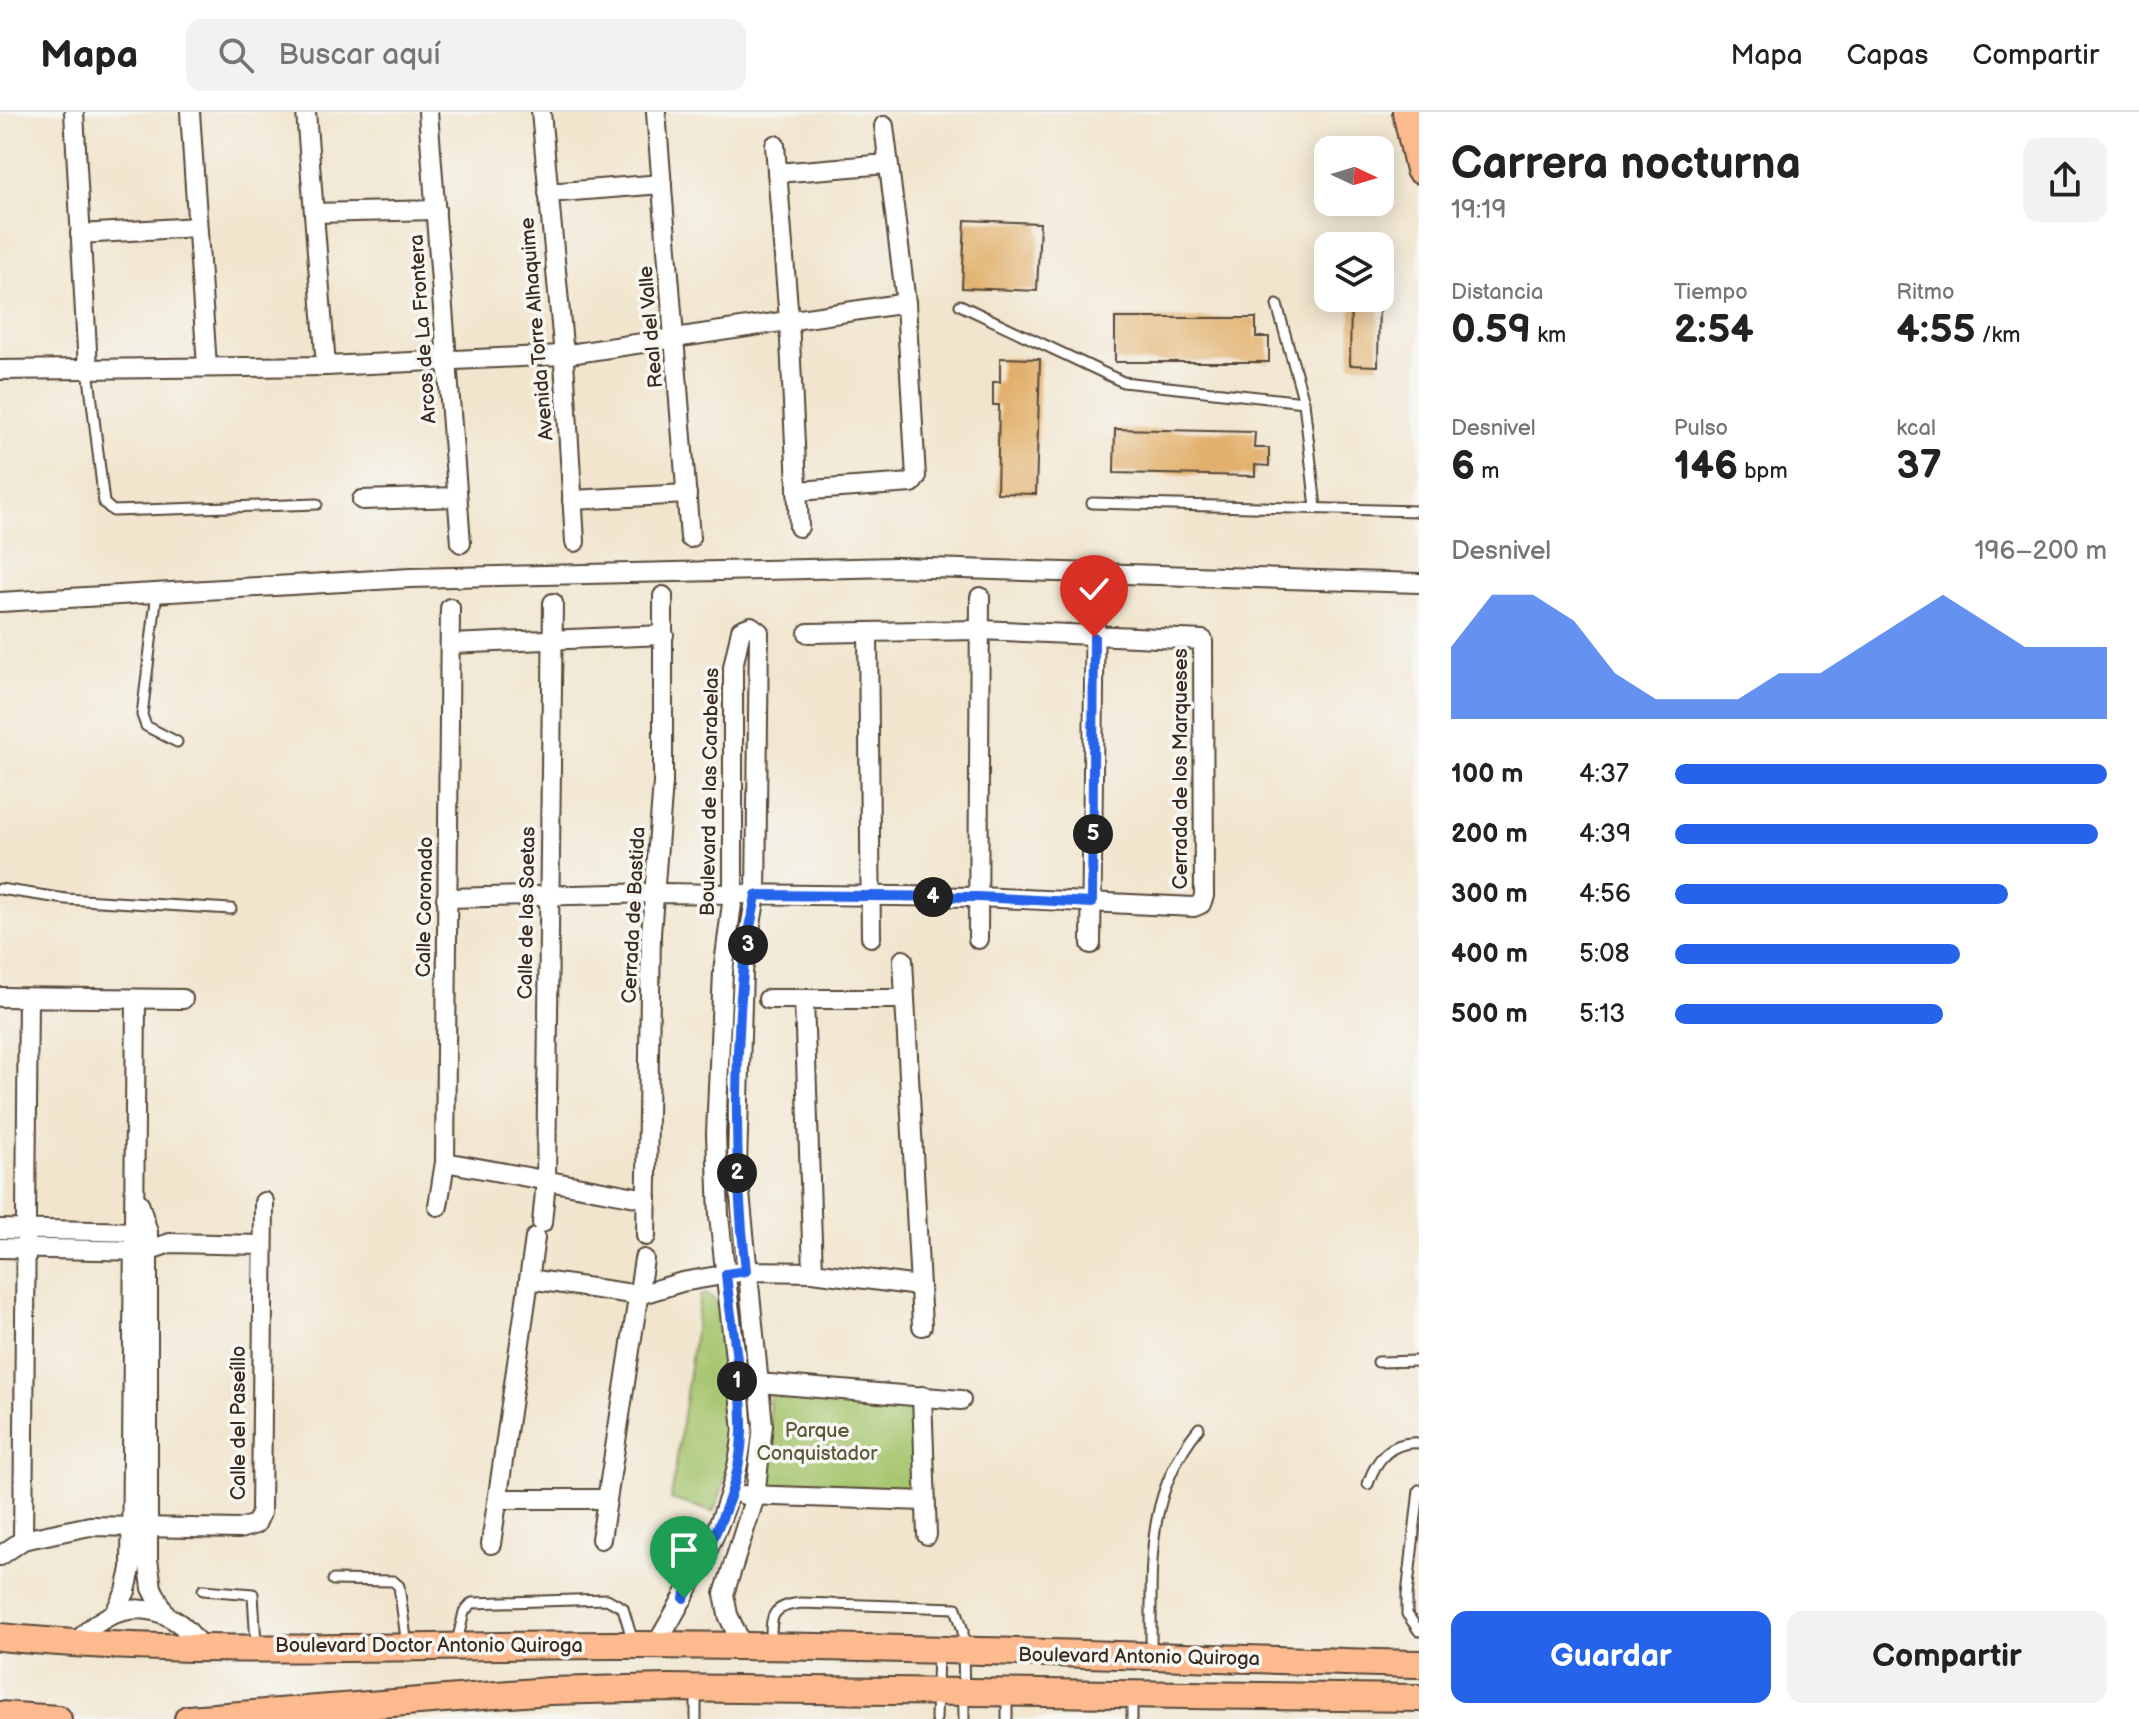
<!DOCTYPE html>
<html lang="es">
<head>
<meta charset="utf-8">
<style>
  body { margin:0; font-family:"Balsamiq Sans",sans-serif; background:#f2f2f2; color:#222; height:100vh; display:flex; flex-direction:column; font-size:30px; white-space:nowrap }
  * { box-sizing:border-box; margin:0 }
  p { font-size:26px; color:#767676 }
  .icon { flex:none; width:44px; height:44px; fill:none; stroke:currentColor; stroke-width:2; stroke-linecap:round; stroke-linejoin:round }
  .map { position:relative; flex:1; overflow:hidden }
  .side { display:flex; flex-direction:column; background:#fff; width:720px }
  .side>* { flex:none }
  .needle { width:52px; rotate:94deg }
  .tools { position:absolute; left:1314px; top:24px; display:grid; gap:16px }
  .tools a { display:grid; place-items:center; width:80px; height:80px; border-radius:16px; background:#fff; box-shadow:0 4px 20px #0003; font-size:40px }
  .pin { position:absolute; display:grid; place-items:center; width:68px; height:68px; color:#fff; margin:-82px -34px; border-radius:50% 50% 50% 0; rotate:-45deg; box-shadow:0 0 8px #0007 }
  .pin .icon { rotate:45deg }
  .km { position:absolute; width:40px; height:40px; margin:-20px; border-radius:50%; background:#222; color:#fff; font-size:22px; line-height:40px; text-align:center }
  .round { display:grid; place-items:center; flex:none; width:84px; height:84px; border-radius:16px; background:#f2f2f2 }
  .summary { display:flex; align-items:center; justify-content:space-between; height:136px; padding:0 32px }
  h1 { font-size:44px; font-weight:700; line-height:60px }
  .stats { display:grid; grid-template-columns:repeat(3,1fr); gap:12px; height:136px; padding:8px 32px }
  .stats div { display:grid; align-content:center }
  .stats b { font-size:40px; font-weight:700 }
  .stats small { font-size:22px; font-weight:400 }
  .stats p { font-size:22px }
  .chart { height:224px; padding:16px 32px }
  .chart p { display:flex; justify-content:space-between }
  .chart svg { width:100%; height:144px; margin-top:8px; fill:#2563eb; opacity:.7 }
  .action { display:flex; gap:16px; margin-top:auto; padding:16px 32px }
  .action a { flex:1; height:92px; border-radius:16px; background:#2563eb; color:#fff; font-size:32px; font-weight:700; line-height:92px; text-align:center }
  .action a+a { background:#f2f2f2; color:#222 }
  ul { padding:0 32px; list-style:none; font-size:26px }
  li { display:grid; grid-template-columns:128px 96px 1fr; align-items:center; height:60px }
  li i { height:20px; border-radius:10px; background:#2563eb }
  header { display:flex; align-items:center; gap:48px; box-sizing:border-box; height:112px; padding:0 40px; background:#fff; border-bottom:2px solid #e0e0e0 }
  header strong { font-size:38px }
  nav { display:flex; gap:44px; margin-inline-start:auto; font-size:28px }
  .search { width:560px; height:72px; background:#f2f2f2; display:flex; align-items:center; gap:20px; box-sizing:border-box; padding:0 28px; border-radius:16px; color:#767676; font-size:30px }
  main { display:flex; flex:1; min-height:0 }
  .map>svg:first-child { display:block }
  .green { fill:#a6c56d; stroke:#707846; stroke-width:2 }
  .building { fill:#e2b06c }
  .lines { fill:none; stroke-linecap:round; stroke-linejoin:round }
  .lane-casing { stroke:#564638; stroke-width:13 }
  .street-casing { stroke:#564638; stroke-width:22 }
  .primary-casing { stroke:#564638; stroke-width:30 }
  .lane { stroke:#fff; stroke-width:9 }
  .street { stroke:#fff; stroke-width:18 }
  .primary { stroke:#fcba8e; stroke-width:26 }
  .route-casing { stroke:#fff; stroke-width:16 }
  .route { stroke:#2563eb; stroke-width:10 }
  .labels { text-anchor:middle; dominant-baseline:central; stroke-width:7; stroke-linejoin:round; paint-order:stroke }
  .street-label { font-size:20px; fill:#3b2a1e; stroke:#f6f6f2 }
  .park-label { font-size:20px; fill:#5b5836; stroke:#f6f6f2 }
</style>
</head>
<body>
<header>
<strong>Mapa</strong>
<div class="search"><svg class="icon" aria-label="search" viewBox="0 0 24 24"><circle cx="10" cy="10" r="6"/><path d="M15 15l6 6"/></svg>Buscar aquí</div>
<nav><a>Mapa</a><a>Capas</a><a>Compartir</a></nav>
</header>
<main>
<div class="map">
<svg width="1419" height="1607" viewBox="0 0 1419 1607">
  <rect width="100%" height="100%" fill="#f6f6f2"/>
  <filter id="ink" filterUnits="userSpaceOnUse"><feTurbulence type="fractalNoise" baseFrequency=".0125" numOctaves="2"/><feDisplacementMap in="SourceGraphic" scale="16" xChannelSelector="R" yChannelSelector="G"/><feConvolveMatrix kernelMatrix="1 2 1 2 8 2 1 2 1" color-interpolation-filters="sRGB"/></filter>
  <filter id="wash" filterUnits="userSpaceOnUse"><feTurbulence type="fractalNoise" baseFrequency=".006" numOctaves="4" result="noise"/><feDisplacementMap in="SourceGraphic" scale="32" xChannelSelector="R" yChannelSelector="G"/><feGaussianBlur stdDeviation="1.8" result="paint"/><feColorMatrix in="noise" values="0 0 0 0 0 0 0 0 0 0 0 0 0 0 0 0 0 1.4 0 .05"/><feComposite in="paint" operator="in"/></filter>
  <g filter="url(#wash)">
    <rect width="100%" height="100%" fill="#f1e5cd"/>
    <!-- green -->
    <g class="green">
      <path d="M705,1182L717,1189C725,1256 745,1337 713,1400L671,1387L700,1184Z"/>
      <polygon points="770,1278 912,1292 917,1380 767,1376"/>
    </g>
    <g id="blocks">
      <!-- building -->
      <g class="building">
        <polygon points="965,108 1040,111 1037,179 962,176"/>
        <polygon points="1351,186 1379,186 1378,254 1350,253"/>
        <polygon points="1115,206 1256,206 1256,225 1269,225 1269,250 1115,250"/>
        <polygon points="1000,246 1040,247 1036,382 997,381 999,293 993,293 993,270 1000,270"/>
        <polygon points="1115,317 1255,320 1254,336 1269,336 1269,354 1255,353 1255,364 1114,361"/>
      </g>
    </g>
  </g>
  <g filter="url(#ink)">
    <use href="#blocks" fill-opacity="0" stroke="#564638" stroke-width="2"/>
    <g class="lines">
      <defs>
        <g id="lane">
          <polyline points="960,193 1123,270 1304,290 1316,396"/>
          <polyline points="1277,193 1304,290"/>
          <polyline points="88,256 104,391 113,399 317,392"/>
          <polyline points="1092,391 1419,399"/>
          <polyline points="157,480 142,603 146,614 177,630"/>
          <polyline points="0,777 66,787 231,797"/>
          <polyline points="1378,1250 1419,1249"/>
          <path d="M1368,1372C1376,1347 1391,1329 1419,1331"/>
          <polyline points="1419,1378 1407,1483 1407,1502 1419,1519"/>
          <polyline points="333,1468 393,1469 399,1474 407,1534"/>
          <polyline points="203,1478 253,1482 256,1532"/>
          <polyline points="457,1530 464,1500 472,1491 607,1487 623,1496 633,1530"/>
          <path d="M771,1533C771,1503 770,1495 801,1491L956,1496L963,1519L964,1607"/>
          <path d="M1151,1541C1152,1457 1143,1385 1199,1316"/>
          <polyline points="696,1580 696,1607"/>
          <polyline points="1132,1586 1132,1607"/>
          <polyline points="936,1607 938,1540"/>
          <polyline points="1007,1607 1007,1584"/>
        </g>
        <g id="street">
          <polyline points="74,0 88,256"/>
          <polyline points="190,0 207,255"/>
          <polyline points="306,0 326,254"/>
          <polyline points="428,0 461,431"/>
          <polyline points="541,0 563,233 575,430"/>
          <polyline points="656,0 690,426"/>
          <polyline points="775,33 789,208 799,415"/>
          <polyline points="777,61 887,52"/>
          <polyline points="548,81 662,72"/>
          <polyline points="314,101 436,98"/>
          <polyline points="80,122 197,115"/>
          <polyline points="0,258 326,254 563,243 906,191"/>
          <polyline points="797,379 912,371 916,366 906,191 884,14"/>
          <polyline points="362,388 457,385"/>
          <polyline points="572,388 687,382"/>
          <polyline points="0,490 410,466 897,455 1419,471"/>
          <polyline points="868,520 871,825"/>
          <polyline points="450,532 664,523"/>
          <polyline points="446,786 657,781 978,785 1194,795 1201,792 1204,784 1203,528 980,518 808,521"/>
          <polyline points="978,827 980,485"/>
          <polyline points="1091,832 1095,489"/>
          <polyline points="903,848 922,1214"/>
          <polyline points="0,885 183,887"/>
          <polyline points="768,887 904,887"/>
          <polyline points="804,887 813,1160"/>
          <polyline points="445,1050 647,1087"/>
          <polyline points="139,1091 148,1120 148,1447 152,1476 165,1502"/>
          <polyline points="438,1094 445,1050 450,496"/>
          <polyline points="542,1111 546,1069 553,491"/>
          <polyline points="0,1117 141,1120"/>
          <polyline points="646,1124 651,822 663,671 663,484"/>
          <polyline points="0,1136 147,1139 170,1131 263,1133"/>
          <polyline points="529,1167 639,1183 682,1170 746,1159 813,1160 918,1174"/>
          <polyline points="748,1270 961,1288"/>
          <polyline points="922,1284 927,1423"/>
          <polyline points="744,1383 925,1389"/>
          <polyline points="498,1387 607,1387"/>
          <polyline points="601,1427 644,1147"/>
          <polyline points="23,1428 28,886"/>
          <polyline points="491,1432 535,1126"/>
          <polyline points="0,1444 23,1428 90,1414 239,1417 256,1412 261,1401 264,1090"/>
          <polyline points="115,1500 126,1479 131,1457 136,887"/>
          <path d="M75,1533C110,1486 169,1484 201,1536"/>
          <path d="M656,1533C695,1467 736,1395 743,1317L719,1104L716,1022L723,860L733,784V555L741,518L751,514L759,520L756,783L743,859L737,1051L763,1313L755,1385L724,1482L728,1503L743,1535"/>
        </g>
        <g id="primary">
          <polyline points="1406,0 1419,58"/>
          <path d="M0,1525C210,1546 423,1532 635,1533C896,1534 1158,1545 1419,1552"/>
          <polyline points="0,1603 58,1607"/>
          <polyline points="188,1607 549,1579 668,1576 1419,1586"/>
        </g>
      </defs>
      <!-- lane casing -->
      <use href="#lane" class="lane-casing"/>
      <!-- street casing -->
      <use href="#street" class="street-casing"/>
      <!-- primary casing -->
      <use href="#primary" class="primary-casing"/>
      <!-- lane -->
      <use href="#lane" class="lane"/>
      <!-- street -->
      <use href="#street" class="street"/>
      <!-- primary -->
      <use href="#primary" class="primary"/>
    </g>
  </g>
  <g class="lines" filter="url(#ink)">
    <defs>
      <path id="route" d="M684,1486C705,1441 733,1394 740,1344C748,1292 731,1216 726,1162L746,1159C735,1061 734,960 743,861C745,835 752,809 756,783L978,785L1092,791L1094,525"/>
    </defs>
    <!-- route casing -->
    <use href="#route" class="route-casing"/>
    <!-- route -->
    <use href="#route" class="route"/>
  </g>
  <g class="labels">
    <!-- street labels -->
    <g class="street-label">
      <text transform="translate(651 215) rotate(-95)">Real del Valle</text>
      <text transform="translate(423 217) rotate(-94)">Arcos de La Frontera</text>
      <text transform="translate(537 217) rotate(-95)">Avenida Torre Alhaquime</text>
      <text transform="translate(1181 657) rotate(-90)">Cerrada de los Marqueses</text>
      <text transform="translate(710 680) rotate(-89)">Boulevard de las Carabelas</text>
      <text transform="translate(425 795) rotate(-89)">Calle Coronado</text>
      <text transform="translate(527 801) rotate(-89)">Calle de las Saetas</text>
      <text transform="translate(634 803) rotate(-87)">Cerrada de Bastida</text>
      <text transform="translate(239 1311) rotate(-90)">Calle del Paseíllo</text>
      <text x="429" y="1534">Boulevard Doctor Antonio Quiroga</text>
      <text transform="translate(1139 1545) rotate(1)">Boulevard Antonio Quiroga</text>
    </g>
    <!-- park labels -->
    <g class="park-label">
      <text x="817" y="1319">Parque<tspan x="817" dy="23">Conquistador</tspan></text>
    </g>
  </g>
</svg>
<div class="tools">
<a><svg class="needle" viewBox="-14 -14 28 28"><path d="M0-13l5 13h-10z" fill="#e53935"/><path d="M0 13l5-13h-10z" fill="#767676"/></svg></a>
<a><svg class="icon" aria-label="layers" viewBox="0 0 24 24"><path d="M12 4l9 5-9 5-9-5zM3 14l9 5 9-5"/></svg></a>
</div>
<div class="pin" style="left:684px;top:1486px;background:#1e9e55"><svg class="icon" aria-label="arrive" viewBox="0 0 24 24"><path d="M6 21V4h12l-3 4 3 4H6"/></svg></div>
<div class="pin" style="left:1094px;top:525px;background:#d93025"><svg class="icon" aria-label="check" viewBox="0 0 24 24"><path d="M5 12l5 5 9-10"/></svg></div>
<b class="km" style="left:737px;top:1269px">1</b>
<b class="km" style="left:737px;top:1061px">2</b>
<b class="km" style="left:748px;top:833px">3</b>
<b class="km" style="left:933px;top:785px">4</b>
<b class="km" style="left:1093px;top:722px">5</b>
</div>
<section class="side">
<div class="summary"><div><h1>Carrera nocturna</h1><p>19:19</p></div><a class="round"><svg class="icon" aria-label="share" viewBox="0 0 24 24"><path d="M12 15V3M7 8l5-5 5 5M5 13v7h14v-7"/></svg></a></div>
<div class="stats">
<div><p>Distancia</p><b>0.59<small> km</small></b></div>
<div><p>Tiempo</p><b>2:54</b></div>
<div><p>Ritmo</p><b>4:55<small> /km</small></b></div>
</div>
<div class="stats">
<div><p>Desnivel</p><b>6<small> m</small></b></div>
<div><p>Pulso</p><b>146<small> bpm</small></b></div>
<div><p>kcal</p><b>37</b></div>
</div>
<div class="chart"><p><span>Desnivel</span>196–200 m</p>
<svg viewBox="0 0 160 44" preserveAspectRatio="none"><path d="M0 44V22L10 6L20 6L30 14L40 30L50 38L60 38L70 38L80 30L90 30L100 22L110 14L120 6L130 14L140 22L150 22L160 22V44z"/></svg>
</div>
<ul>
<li><b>100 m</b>4:37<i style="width:100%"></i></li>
<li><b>200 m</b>4:39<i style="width:98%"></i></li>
<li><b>300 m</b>4:56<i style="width:77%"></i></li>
<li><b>400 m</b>5:08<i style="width:66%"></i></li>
<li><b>500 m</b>5:13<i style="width:62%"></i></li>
</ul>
<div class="action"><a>Guardar</a><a>Compartir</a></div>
</section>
</main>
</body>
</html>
